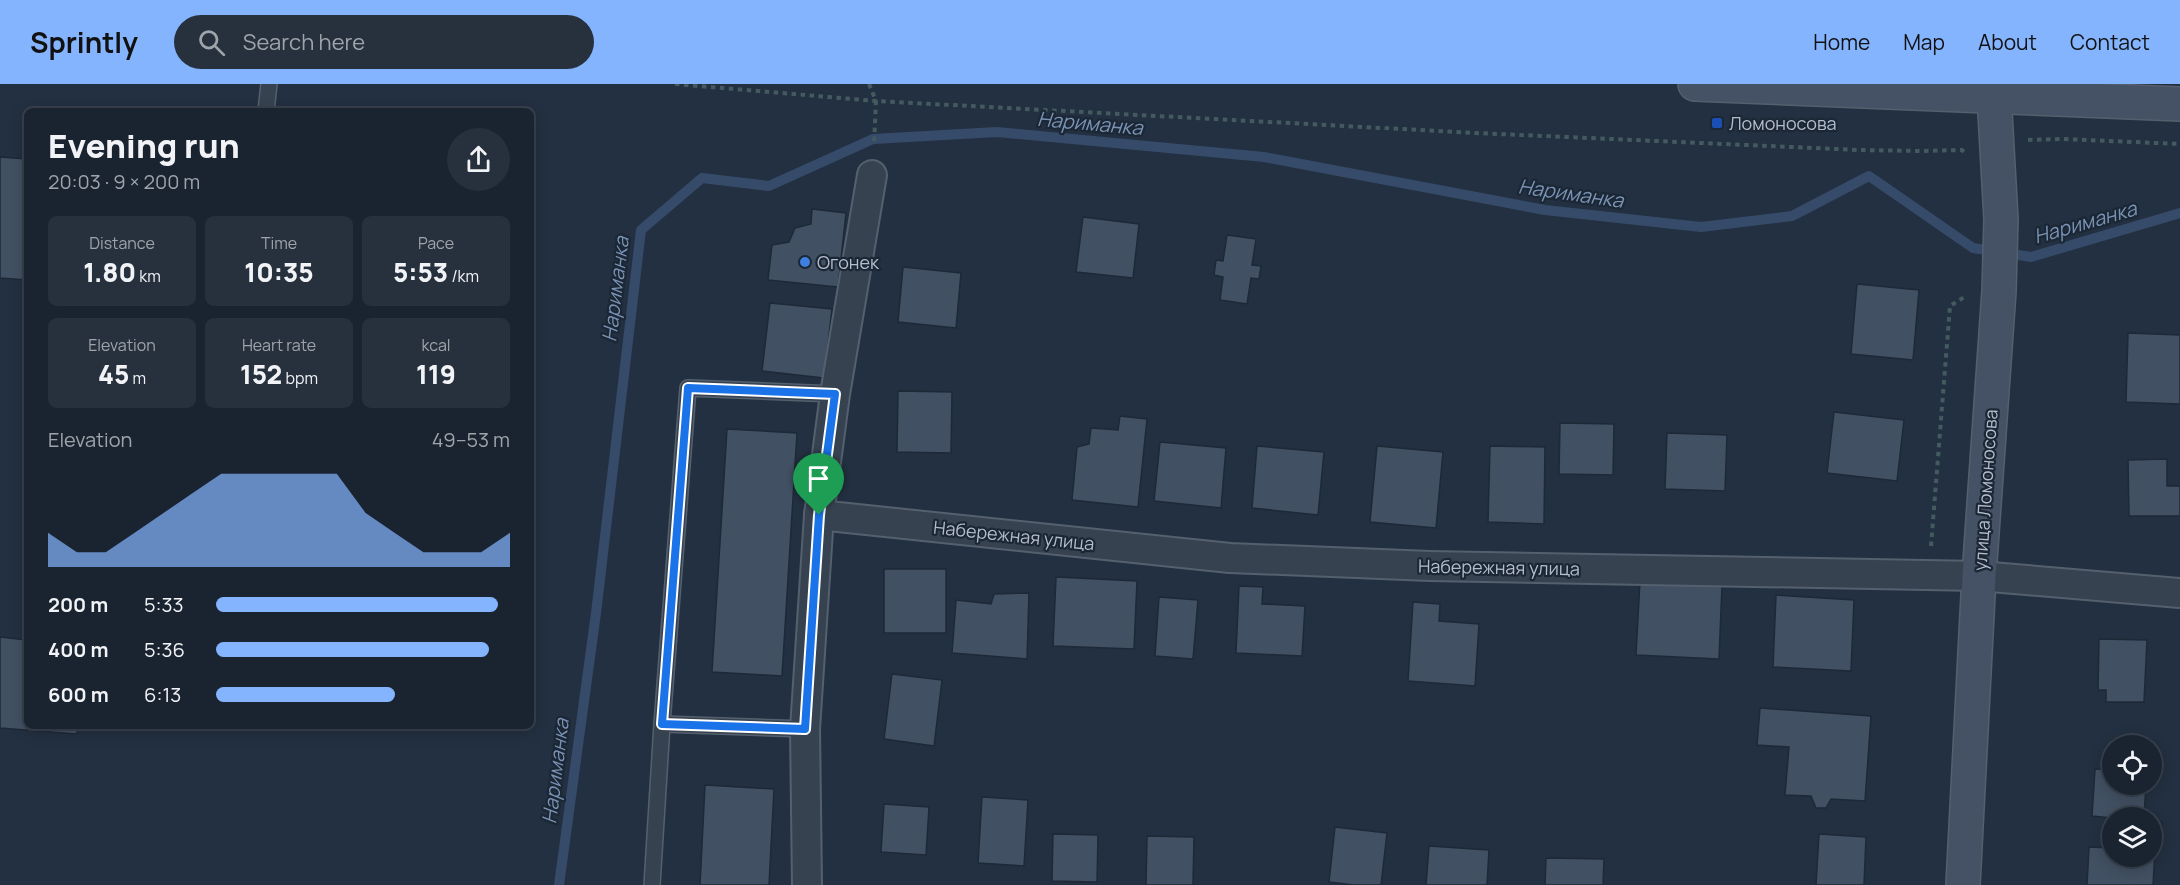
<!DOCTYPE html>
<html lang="en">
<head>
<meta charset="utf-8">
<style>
  body { margin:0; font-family:Manrope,sans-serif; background:#27303d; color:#f1f3f6; height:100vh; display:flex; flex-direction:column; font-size:22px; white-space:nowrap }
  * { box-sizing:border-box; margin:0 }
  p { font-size:20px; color:#9fa4ab }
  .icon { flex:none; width:33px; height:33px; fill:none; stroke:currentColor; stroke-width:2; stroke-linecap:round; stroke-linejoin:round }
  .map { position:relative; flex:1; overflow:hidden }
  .sheet { position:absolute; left:24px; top:24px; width:510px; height:621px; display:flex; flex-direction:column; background:#1a2431; border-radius:9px; box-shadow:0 3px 15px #0003,0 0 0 2px #38414d }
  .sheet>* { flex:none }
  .tools { position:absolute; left:2102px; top:651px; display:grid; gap:12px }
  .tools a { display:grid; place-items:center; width:60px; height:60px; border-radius:50%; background:#1a2431; box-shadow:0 3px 15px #0003,0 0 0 2px #38414d; font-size:30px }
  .pin { position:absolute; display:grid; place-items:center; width:51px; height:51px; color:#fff; margin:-62px -26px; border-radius:50% 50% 50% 0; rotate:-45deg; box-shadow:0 0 6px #0007 }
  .pin .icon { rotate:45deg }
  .round { display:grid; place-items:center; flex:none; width:63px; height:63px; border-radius:32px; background:#27303d }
  .summary { display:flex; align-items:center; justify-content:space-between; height:102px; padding:0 24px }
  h1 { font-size:33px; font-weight:800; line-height:45px }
  .figures { display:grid; grid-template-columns:repeat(3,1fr); gap:9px; height:102px; padding:6px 24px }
  .figures div { display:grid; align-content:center; border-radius:9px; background:#27303d; text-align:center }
  .figures b { font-size:26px; font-weight:800 }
  .figures small { font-size:16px; font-weight:400 }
  .figures p { font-size:16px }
  .chart { height:168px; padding:12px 24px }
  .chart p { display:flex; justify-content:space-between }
  .chart svg { width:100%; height:108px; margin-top:6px; fill:#85b4fe; opacity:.7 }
  ul { padding:0 24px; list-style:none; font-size:20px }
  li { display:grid; grid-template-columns:96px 72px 1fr; align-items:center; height:45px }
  li i { height:15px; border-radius:8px; background:#85b4fe }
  header { display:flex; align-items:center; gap:36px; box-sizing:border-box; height:84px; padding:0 30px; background:#85b4fe; color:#111 }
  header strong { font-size:28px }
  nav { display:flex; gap:33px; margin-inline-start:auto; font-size:21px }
  .search { width:420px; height:54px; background:#27303d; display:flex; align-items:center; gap:15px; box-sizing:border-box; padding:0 21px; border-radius:33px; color:#9fa4ab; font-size:22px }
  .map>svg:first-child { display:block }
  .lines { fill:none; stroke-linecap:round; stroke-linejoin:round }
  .stream { stroke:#364b69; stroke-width:10 }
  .building { fill:#425063; stroke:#1e2938; stroke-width:1.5 }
  .lane-casing { stroke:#55606e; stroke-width:18 }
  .street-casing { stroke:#55606e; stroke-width:32 }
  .secondary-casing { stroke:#55606e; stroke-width:36 }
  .path { stroke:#435b5f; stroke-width:4; stroke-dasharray:4.5 4.5; stroke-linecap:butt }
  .lane { stroke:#374250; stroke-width:15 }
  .street { stroke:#374250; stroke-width:28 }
  .secondary { stroke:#455164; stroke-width:33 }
  .route-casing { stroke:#fff; stroke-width:12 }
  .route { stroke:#1a73e8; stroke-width:8 }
  .transit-dot { fill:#1a4fb4; stroke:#1c2736; stroke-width:2 }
  .shop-dot { fill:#3f7fe0; stroke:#1c2736; stroke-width:2 }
  .labels { text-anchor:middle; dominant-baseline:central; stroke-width:4.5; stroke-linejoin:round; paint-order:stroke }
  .poi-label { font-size:18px; fill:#b4bdcb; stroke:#1c2736; text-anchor:start }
  .street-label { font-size:18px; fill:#b4bdcb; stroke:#1c2736 }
  .water-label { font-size:20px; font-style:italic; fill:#7a93b4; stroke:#1c2736 }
</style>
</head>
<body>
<header>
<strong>Sprintly</strong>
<div class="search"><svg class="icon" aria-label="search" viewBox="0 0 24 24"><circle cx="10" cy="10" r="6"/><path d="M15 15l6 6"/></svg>Search here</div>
<nav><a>Home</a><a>Map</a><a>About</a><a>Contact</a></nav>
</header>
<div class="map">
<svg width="2180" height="801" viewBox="0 0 2180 801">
  <rect width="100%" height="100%" fill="#233041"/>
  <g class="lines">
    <!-- stream -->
    <polyline class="stream" points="559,801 596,529 641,146 702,94 769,102 873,55 997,48 1264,73 1545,126 1701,143 1792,132 1869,92 1973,164 2031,173 2180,129"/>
  </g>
  <!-- building -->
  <g class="building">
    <polygon points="0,73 27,75 27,196 0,194"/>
    <polygon points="812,125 846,129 838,203 768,196 772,161 789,158 795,144 811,140"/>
    <polygon points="1083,133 1139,140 1133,194 1076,188"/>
    <polygon points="1227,151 1256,155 1252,181 1261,182 1259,195 1251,194 1247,220 1220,216 1223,193 1214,191 1216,176 1223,177"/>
    <polygon points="903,183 961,189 956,244 898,238"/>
    <polygon points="1857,200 1919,206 1913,276 1851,270"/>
    <polygon points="770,219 832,225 824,294 762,287"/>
    <polygon points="2128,249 2180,251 2180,320 2126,318"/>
    <polygon points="898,307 952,308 951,369 897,368"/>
    <polygon points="1834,328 1904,336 1897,397 1827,389"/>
    <polygon points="1120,332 1147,335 1138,423 1072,416 1077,363 1089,360 1091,344 1118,346"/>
    <polygon points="1560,339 1614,340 1613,391 1559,390"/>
    <polygon points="727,345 797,349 782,592 712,588"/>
    <polygon points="1667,349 1727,351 1725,407 1665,405"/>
    <polygon points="1160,358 1226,364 1221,424 1154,417"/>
    <polygon points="1257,362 1324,368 1318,431 1252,424"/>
    <polygon points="1377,362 1443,368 1436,444 1370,438"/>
    <polygon points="1490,362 1545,363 1544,440 1488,438"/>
    <polygon points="2167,375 2167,402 2180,402 2180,432 2129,432 2128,376"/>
    <rect x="884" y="485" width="62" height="64"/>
    <polygon points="1056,493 1137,497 1134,565 1053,562"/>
    <polygon points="1640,497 1722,502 1719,575 1636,571"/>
    <polygon points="1239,502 1263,503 1262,520 1305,522 1302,572 1236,569"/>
    <polygon points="1029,509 1027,575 952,569 956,516 991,520 994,510"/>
    <polygon points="1776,511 1854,516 1851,587 1773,583"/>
    <polygon points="1159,513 1198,516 1193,575 1155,572"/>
    <polygon points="1413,518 1440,520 1439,537 1479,540 1475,602 1408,597"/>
    <polygon points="0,553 27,556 27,642 77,642 77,650 0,644"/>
    <polygon points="2099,555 2147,556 2144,618 2106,618 2106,606 2098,606"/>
    <polygon points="892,590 942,596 934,662 884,655"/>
    <polygon points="1760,624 1871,632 1865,717 1831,715 1826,724 1816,724 1811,712 1785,711 1789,663 1757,661"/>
    <polygon points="2095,685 2112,686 2112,700 2146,700 2144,734 2112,734 2112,760 2110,760 2111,734 2092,732"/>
    <polygon points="705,701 774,705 769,801 700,801"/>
    <polygon points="982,713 1028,716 1024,782 978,779"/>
    <polygon points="884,720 929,723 926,771 881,768"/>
    <polygon points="2151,738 2162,738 2160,763 2151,762"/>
    <polygon points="1335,743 1387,749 1381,801 1354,801 1329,798"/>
    <polygon points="1053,750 1098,751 1097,798 1052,797"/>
    <polygon points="1819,750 1866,753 1864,801 1816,801"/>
    <polygon points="1147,752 1194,753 1193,801 1146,801"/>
    <polygon points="1429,762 1489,766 1487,801 1426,801"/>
    <polygon points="2089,763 2112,764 2112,772 2151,772 2151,767 2155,767 2153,801 2087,801"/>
    <polygon points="1546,774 1604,775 1603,801 1545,801"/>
  </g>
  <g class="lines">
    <defs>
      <g id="lane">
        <polyline points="266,27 269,0"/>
        <polyline points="662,640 805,645"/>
        <polyline points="652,801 662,640 688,304 835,310"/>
      </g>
      <g id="street">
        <polyline points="819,431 1230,474 1430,482 1979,492 2180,509"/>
        <polyline points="807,801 805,645 819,431 835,310 872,91"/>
      </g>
      <g id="secondary">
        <polyline points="1695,0 2180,20"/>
        <polyline points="1963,801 1979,492 1999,207 2001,135 1994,11 1998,0"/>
      </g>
    </defs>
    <!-- lane casing -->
    <use href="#lane" class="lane-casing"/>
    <!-- street casing -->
    <use href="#street" class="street-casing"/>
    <!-- secondary casing -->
    <use href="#secondary" class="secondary-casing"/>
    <!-- path -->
    <g class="path">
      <polyline points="675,0 876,17 1476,49 1859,66 1920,67 1962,66 1964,68"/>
      <polyline points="869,0 876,17 874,60"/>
      <polyline points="2028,56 2063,55 2180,60"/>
      <polyline points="1931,462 1950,222 1966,212"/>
    </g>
    <!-- lane -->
    <use href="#lane" class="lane"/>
    <!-- street -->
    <use href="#street" class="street"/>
    <!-- secondary -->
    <use href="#secondary" class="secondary"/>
  </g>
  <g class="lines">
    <defs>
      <polygon id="route" points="688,304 835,310 819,431 805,645 662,640"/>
    </defs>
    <!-- route casing -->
    <use href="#route" class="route-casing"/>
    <!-- route -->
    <use href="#route" class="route"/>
  </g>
  <!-- markers -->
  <rect class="transit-dot" x="1711" y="33" width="12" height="12" rx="3"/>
  <circle class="shop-dot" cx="805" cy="178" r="6"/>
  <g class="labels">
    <!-- poi labels -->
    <g class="poi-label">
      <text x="1729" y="39">Ломоносова</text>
      <text x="817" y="178">Огонек</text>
    </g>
    <!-- street labels -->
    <g class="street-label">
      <text transform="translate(1985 406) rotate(-86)">улица Ломоносова</text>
      <text transform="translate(1014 451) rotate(6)">Набережная улица</text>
      <text transform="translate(1499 483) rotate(1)">Набережная улица</text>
    </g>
    <!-- water labels -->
    <g class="water-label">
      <text transform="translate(1090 39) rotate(5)">Нариманка</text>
      <text transform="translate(1571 109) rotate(8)">Нариманка</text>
      <text transform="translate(2085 138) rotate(-16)">Нариманка</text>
      <text transform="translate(615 205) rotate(-83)">Нариманка</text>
      <text transform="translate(555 687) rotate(-83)">Нариманка</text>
    </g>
  </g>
</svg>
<div class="tools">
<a><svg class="icon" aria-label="locate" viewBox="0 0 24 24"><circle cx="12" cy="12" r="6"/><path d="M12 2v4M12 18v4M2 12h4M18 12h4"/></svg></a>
<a><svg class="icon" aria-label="layers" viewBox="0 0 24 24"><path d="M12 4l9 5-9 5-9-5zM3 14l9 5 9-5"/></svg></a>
</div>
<div class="pin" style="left:819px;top:431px;background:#1e9e55"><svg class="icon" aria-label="arrive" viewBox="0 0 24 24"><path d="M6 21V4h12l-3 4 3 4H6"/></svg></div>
<section class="sheet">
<div class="summary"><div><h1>Evening run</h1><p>20:03 · 9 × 200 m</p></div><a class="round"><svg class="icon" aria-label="share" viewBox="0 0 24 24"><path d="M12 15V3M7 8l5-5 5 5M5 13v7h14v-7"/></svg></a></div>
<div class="figures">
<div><p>Distance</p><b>1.80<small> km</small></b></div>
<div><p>Time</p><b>10:35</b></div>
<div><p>Pace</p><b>5:53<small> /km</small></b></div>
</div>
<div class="figures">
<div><p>Elevation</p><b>45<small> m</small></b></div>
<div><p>Heart rate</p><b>152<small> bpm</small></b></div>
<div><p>kcal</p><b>119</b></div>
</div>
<div class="chart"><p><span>Elevation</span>49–53 m</p>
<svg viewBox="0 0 160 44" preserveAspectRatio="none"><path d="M0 44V30L10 38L20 38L30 30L40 22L50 14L60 6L70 6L80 6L90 6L100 6L110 22L120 30L130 38L140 38L150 38L160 30V44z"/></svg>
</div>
<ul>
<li><b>200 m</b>5:33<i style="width:96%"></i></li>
<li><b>400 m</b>5:36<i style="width:93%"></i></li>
<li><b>600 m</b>6:13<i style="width:61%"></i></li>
</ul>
</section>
</div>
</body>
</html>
